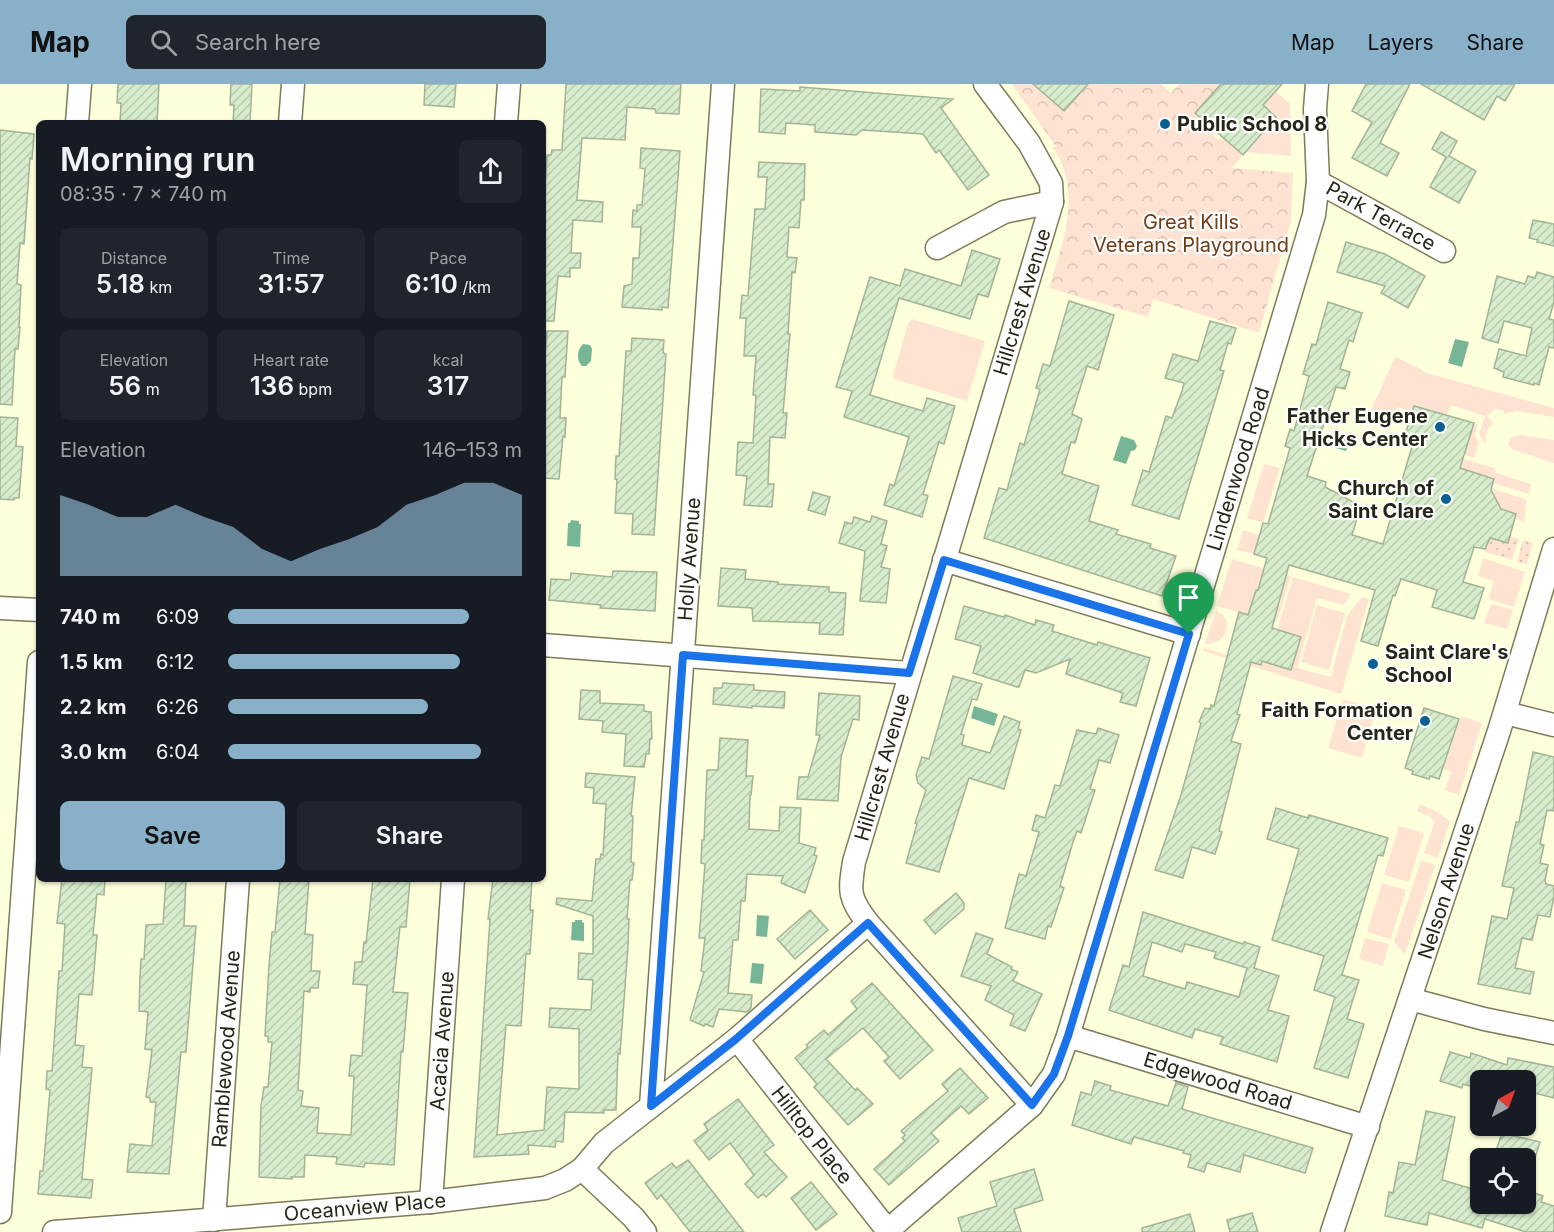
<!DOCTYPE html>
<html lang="en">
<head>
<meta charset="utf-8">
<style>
  body { margin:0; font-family:Inter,sans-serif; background:#20242c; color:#f1f3f6; height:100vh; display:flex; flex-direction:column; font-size:22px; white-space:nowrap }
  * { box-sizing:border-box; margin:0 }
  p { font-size:20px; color:#9ea1a6 }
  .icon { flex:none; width:33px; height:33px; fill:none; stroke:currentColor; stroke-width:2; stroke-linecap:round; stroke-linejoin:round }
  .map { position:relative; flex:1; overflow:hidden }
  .side { position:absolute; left:36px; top:36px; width:510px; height:762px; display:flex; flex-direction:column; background:#171b24; border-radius:9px; box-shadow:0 2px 4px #0004 }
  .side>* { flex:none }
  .needle { width:39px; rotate:41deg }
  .tools { position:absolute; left:1470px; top:986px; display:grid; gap:12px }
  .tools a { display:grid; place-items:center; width:66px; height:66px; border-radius:9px; background:#171b24; box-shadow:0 2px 4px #0004; font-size:30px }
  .pin { position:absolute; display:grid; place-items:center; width:51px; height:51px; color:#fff; margin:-62px -26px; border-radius:50% 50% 50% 0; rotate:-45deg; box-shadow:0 0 6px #0007 }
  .pin .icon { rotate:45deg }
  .round { display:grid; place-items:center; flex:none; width:63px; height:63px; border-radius:9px; background:#20242c }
  .overview { display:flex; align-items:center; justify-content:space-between; height:102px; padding:0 24px }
  h1 { font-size:33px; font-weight:600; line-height:45px }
  .metrics { display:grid; grid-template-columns:repeat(3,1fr); gap:9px; height:102px; padding:6px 24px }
  .metrics div { display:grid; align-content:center; border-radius:9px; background:#20242c; text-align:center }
  .metrics b { font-size:26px; font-weight:600 }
  .metrics small { font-size:16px; font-weight:400 }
  .metrics p { font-size:16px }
  .chart { height:168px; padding:12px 24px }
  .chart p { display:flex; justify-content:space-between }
  .chart svg { width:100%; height:108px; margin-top:6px; fill:#89b0c9; opacity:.7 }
  .cta { display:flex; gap:12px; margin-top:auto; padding:12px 24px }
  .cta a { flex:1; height:69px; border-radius:9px; background:#89b0c9; color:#111; font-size:24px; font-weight:600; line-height:69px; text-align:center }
  .cta a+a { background:#20242c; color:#f1f3f6 }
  ul { padding:0 24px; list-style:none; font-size:20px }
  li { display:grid; grid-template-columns:96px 72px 1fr; align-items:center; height:45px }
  li i { height:15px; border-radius:8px; background:#89b0c9 }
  header { display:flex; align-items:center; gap:36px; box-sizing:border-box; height:84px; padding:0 30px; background:#89b0c9; color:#111 }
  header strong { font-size:28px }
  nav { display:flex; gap:33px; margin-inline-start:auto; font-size:21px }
  .search { width:420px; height:54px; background:#20242c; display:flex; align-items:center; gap:15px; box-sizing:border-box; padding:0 21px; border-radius:9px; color:#9ea1a6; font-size:22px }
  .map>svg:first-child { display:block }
  .grass { fill:#fee3d2 }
  .forest { fill:url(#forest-crowns) }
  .garden { fill:url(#garden-dots) }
  .water { fill:#76b696 }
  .building { fill:url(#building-hatch); stroke:#a1b496; stroke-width:1.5; fill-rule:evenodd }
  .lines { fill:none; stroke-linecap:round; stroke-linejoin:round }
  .minor-casing { stroke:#7c7c5c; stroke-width:25 }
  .minor { stroke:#fff; stroke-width:22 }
  .route-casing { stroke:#fff; stroke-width:12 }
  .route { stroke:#1a73e8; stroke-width:8 }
  .poi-dot { fill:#095f91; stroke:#fff; stroke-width:2 }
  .labels { text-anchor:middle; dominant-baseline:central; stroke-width:4.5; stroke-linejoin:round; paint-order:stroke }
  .poi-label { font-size:20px; font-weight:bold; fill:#262618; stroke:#fff; text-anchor:end }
  .street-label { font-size:20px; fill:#262618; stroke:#fff }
  .park-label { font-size:20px; fill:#703c14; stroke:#fff }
</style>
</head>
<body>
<header>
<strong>Map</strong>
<div class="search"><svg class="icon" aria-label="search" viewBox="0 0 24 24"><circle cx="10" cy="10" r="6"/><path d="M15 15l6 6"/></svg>Search here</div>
<nav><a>Map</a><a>Layers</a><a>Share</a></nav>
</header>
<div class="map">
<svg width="1554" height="1148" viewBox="0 0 1554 1148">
  <defs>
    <pattern id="forest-crowns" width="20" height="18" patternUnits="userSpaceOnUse" patternTransform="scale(1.5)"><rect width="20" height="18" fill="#fee3d2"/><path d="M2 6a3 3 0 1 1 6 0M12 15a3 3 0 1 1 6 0" fill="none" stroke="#dac3b4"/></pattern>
    <pattern id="garden-dots" width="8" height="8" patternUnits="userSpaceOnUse" patternTransform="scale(1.5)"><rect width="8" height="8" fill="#fee3d2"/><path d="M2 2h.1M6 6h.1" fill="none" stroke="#dac3b4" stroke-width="1.8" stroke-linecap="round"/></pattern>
    <pattern id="building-hatch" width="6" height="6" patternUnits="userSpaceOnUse" patternTransform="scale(1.5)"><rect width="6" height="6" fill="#d7eccc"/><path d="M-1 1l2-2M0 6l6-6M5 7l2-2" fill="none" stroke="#b8caae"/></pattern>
  </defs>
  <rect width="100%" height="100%" fill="#feffdb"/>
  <!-- grass -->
  <g class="grass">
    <polygon points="1276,7 1290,20 1291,72 1245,68 1276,33 1263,21"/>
    <polygon points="912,235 985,257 967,317 894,295 893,291 908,240"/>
    <polygon points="1395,273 1423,286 1423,288 1554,324 1554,333 1517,327 1504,330 1503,326 1495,325 1487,332 1493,339 1487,347 1485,360 1479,350 1485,332 1451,321 1447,331 1414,322 1412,328 1397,323 1390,342 1367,335"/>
    <polygon points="1474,339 1478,340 1475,351 1479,358 1474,374 1464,371"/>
    <polygon points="1518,351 1554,356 1554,379 1512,365 1508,360 1510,355"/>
    <polygon points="1460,374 1494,384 1497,389 1531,400 1529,410 1493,399 1494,394 1465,386 1455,388"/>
    <polygon points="1264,380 1280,384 1263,439 1247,434"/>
    <polygon points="1491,404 1527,416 1524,438 1515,435 1516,430 1499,425 1490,407"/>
    <polygon points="1243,446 1259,451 1254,470 1237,466"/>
    <polygon points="1483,474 1525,488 1514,523 1491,516 1489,513 1494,497 1478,492"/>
    <polygon points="1232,475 1291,492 1277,537 1274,539 1281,514 1263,490 1248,531 1217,522"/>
    <polygon points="1293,493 1351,510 1344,521 1317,514 1297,584 1331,593 1347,532 1362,513 1369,515 1341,610 1203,567 1204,564 1260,581 1262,577 1291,586 1277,546"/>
    <polygon points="1491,520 1513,526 1507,545 1484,539"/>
    <polygon points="1317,521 1345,529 1329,586 1301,578"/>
    <path d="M1216,526L1223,531L1227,538C1227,553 1220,559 1205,560Z"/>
    <polygon points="1343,615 1376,625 1362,674 1328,664"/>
    <polygon points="1461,632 1482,639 1459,711 1445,706 1451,688 1443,684"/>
    <polygon points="1420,720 1437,728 1450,737 1438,774 1424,769 1435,737 1430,733 1431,728 1427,732 1417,727"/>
    <polygon points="1399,742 1424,749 1409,798 1384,791"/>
    <polygon points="1421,776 1435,781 1405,870 1394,858"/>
    <polygon points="1382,799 1406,806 1391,855 1367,848"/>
    <polygon points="1365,854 1389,860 1383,882 1359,875"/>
  </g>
  <!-- forest -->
  <path class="forest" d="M1012,0H1033L1064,27L1088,0H1161L1171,9L1179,0H1221L1196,29L1216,47L1213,51L1218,56L1222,53L1243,71L1232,84L1293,89L1291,137L1259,249L1153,215L1148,233L1049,204C1063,156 1083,110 1053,63H1056Z"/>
  <!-- garden -->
  <g class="garden">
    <polygon points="1510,452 1519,455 1512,476 1485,468 1488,455"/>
    <polygon points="1523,456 1533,459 1527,480 1517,478"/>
  </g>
  <!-- water -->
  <g class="water">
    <polygon points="1455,255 1469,258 1462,283 1448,279"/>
    <path d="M583,260L590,261L592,265L591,277L586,282H582C576,276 577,265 583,260Z"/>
    <polygon points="1329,349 1350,355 1346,367 1326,361"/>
    <polygon points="1121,352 1134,356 1137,362 1135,366 1131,367 1126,380 1113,376"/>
    <polygon points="571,436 579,437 579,440 581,440 580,463 567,462 568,439 570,439"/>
    <polygon points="974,622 998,630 994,642 971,634"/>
    <polygon points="757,831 769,832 767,853 756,852"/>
    <polygon points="575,836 582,836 582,838 584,839 584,857 571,856 572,838 575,838"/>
    <polygon points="752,879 764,880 762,900 750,899"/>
  </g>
  <!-- building -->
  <g class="building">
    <polygon points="118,0 159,0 157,39 120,39 121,19 117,19"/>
    <polygon points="231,0 252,0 250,39 233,39 234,21 230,21"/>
    <polygon points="425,0 456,0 454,23 424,21"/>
    <polygon points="566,0 681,0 679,30 656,29 655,25 627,23 625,56 582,54 577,116 603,118 602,138 573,136 571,169 581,169 580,184 570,184 570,193 558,192 554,237 543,237 543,141 547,71 551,71 552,66 562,66"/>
    <polygon points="1033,0 1088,0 1064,27"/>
    <polygon points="1221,0 1282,0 1263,21 1276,33 1243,71 1195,29"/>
    <polygon points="1366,0 1410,0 1380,59 1399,69 1387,92 1352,74 1372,38 1352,27"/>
    <polygon points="1421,0 1515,0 1505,17 1497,12 1484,36"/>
    <polygon points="800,3 953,15 941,24 989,91 968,106 939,66 936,69 923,50 862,46 856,51 815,48 815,41 786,39 785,50 759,48 761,5 800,7"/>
    <polygon points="0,46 34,50 32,75 30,74 24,160 20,159 17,200 21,201 19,243 20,243 18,265 15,265 12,321 0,320"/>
    <polygon points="1441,48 1457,57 1449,72 1476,87 1459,119 1430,103 1446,73 1432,65"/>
    <polygon points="641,64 680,67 668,224 662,223 662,226 622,223 624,202 632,200 633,174 639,174 641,143 632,143 633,126 637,127 637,121 642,121 645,85 640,84"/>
    <polygon points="759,78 805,80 804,116 801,116 799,144 789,143 787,173 797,174 795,189 792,188 788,250 790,250 783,329 787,329 785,354 770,353 768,400 774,400 772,423 744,421 747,392 736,391 738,358 753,359 756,311 753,311 756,272 744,272 746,234 740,234 742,211 748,212 755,125 765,125 767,93 758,93"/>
    <polygon points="1533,136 1554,140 1554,162 1537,158 1538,156 1529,154"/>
    <polygon points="1346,158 1385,170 1425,192 1408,224 1381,209 1385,202 1337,188"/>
    <polygon points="972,166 1000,175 988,213 978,210 970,235 899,214 870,311 923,327 927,314 955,322 944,360 939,358 923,410 928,412 922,433 884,421 890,400 894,402 909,353 844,333 852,307 836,303 870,193 900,202 905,185 961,202"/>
    <polygon points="1537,188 1554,193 1554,218 1549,235 1554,236 1554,264 1549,263 1539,301 1534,299 1534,301 1503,293 1504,288 1494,284 1499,265 1526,272 1532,244 1504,237 1498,259 1482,254 1497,192 1525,200 1528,192 1535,194"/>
    <polygon points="1069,217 1114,231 1098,286 1087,282 1072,330 1082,335 1075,359 1071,358 1062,390 1099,402 1089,437 1118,446 1116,450 1151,460 1150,464 1176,472 1162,512 984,454 999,404 1007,406 1020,359 1024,361 1040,305 1036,304 1043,280 1050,282"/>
    <polygon points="1328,218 1362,229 1353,258 1349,256 1340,285 1350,288 1345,305 1336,303 1307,392 1326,398 1325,403 1361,422 1352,451 1383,460 1414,356 1404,354 1414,322 1474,339 1460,384 1494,395 1491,406 1501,425 1516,430 1508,459 1490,454 1485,465 1474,463 1463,498 1484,504 1474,535 1432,523 1437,506 1401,495 1395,512 1393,511 1378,562 1361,557 1375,506 1289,481 1272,544 1301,553 1291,586 1262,577 1261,581 1251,578 1237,630 1240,631 1231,657 1241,660 1219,747 1222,748 1215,770 1192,763 1183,794 1155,786 1181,711 1201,639 1199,638 1205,624 1210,625 1211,621 1214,622 1239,528 1248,531 1256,506 1258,506 1267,474 1254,470 1263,439 1268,440 1290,364 1285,362 1290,345 1294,347 1309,292 1303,290 1312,260 1316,261"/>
    <polygon points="1210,237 1236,244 1231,260 1228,259 1220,286 1224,287 1179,435 1132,421 1143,386 1149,388 1166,332 1172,334 1182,307 1184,299 1165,294 1173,270 1198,277"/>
    <polygon points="547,247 568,247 565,293 562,293 560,334 566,334 565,353 563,352 559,395 543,394 543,271 545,272"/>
    <polygon points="632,254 664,256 663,269 666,270 654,451 632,450 633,430 615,429 617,395 615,395 616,372 619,372 626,267 631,267"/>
    <polygon points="0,333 18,334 16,362 23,363 19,414 14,414 14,416 0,415"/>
    <polygon points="813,408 830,413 825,431 808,426"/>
    <polygon points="872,432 887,437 881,460 887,462 881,483 890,485 886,519 860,517 865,467 839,459 845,438 852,440 854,433 870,438"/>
    <polygon points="721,484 746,486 745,495 778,498 778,500 829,503 829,508 846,509 843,551 819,550 820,539 753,537 752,524 718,522"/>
    <polygon points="613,487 657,488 655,527 600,524 601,521 549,516 551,495 570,496 571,489 612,493"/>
    <polygon points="964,522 1004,533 1005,531 1035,541 1036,536 1054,541 1052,547 1097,561 1098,558 1150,574 1136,622 1120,618 1123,609 1066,590 1070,575 1036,589 1025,586 1019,603 1017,603 973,589 981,562 955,555"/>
    <polygon points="953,592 982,600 977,616 972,615 961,650 964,651 962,661 990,669 1004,632 1020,638 1018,645 1021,646 1004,705 969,694 939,788 906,779 917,740 915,739 926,706 918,699 916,691 922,673 929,675"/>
    <polygon points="723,599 754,601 754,606 785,608 784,624 752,622 752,624 713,620 714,604 722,604"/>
    <polygon points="581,606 600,607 600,619 644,621 644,627 651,628 652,655 650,655 649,670 646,670 644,683 624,682 626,650 602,648 603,637 579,635"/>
    <polygon points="819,609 860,612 859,636 853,635 841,673 838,717 797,715 799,693 808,693 820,651 816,651"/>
    <polygon points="1424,624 1459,635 1439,695 1430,692 1429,695 1412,690 1413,687 1405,684"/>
    <polygon points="1098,644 1119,651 1110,679 1099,676 1090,705 1095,706 1081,749 1077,747 1073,758 1060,802 1064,804 1051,843 1048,842 1045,855 1005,844 1019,790 1026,792 1039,748 1032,746 1036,731 1045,734 1055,701 1060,702 1077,646 1096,650"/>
    <polygon points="720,654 748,656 746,692 753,692 751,711 750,711 749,745 779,747 780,723 801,724 799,759 816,764 814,771 817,772 805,809 781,799 783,792 747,790 745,817 741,817 738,856 733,856 728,909 752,911 751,924 747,928 719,925 713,943 705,940 704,942 690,936 704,888 701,887 705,854 699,854 705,780 701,779 702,756 704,756 707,686 718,686"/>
    <polygon points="1533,668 1554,673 1554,727 1547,726 1540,760 1544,761 1540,779 1548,781 1545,797 1546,800 1554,802 1554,812 1550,833 1538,831 1532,856 1522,854 1515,884 1534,888 1530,910 1478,900 1492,832 1507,835 1514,804 1502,802 1516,738 1519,738"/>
    <polygon points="586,689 635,693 631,732 633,732 631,778 634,779 632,796 630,796 627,835 629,835 628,863 620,970 618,969 616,1026 604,1026 604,1029 565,1028 563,1058 556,1057 555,1063 528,1061 529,1070 474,1073 490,835 488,835 493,795 532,795 530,826 533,826 530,870 526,870 521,942 506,941 497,1051 544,1046 547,1003 579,1005 579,945 549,943 550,924 591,926 593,896 578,895 579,869 593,870 593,832 556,820 557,814 592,817 596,775 600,775 601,770 603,771 606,720 593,719 594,704 585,703"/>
    <polygon points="1276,724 1308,734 1309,731 1388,754 1383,772 1378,771 1342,891 1359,896 1347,935 1364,940 1348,994 1314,984 1335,913 1314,906 1324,872 1272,856 1299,765 1267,755"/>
    <polygon points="62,795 105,795 104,811 97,810 93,851 97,851 92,911 79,910 75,961 84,962 82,983 92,984 82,1095 93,1096 91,1114 38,1110 40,1087 43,1087 50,1006 46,1005 47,987 52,987 59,887 62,887 65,840 57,839"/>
    <polygon points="166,795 186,795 184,842 196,842 186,968 181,968 169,1090 127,1088 130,1060 152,1062 156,1018 150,1018 150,1014 146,1013 152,966 145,965 148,928 139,927 140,893 141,875 144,875 146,841 163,840"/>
    <polygon points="280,795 309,795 305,850 313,851 311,887 320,887 318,904 310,904 310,908 304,907 298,1006 303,1007 301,1022 319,1024 317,1049 351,1051 354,992 349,992 351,971 362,972 367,901 353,900 355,878 362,878 364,858 366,859 373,795 410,795 406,843 400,843 393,908 408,909 403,968 401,968 394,1081 365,1079 364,1083 336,1080 337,1073 305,1071 304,1093 291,1093 292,1095 259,1093 261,1022 264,1003 268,1003 272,958 268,958 268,952 265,952 269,881 272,848 275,848"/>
    <polygon points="956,809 964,819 964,825 935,850 924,836"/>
    <polygon points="810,826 828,846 795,875 777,855"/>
    <path d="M1143,828L1243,860L1244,858L1260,863L1254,884L1279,892L1268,926L1289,932L1277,978L1220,960L1223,953L1195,945L1192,954L1109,926L1123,881L1129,883ZM1152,858L1182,868L1185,860L1216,868L1214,874L1247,884L1239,913L1187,898L1185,905L1143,892Z"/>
    <polygon points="976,849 993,855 987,870 1012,883 1011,885 1018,888 1013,897 1042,910 1025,947 1010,941 1014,931 985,916 991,902 961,892"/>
    <polygon points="872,899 933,966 900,995 884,977 889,973 863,944 826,975 855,1006 857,1004 873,1020 848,1041 814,1003 817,1000 795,974 808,963 806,961 824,946 828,951 857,925 851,917"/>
    <polygon points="1450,968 1470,974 1471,969 1507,981 1508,974 1554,983 1554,1014 1526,1007 1526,996 1480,996 1480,1005 1463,1000 1462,1004 1440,997"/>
    <polygon points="960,984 988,1014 969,1030 961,1022 931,1049 939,1057 889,1101 874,1085 905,1057 902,1054 905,1051 901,1047 948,1007 942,1000"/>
    <polygon points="1095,997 1111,1002 1110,1006 1168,1022 1176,999 1188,1003 1182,1025 1313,1064 1305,1089 1244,1071 1240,1088 1207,1079 1204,1088 1188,1083 1191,1071 1183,1069 1184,1067 1134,1053 1131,1060 1072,1041 1081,1008 1091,1011"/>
    <polygon points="738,1015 774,1061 764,1068 787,1093 766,1113 763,1110 758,1114 745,1100 754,1091 730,1059 709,1076 694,1057 708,1046 704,1040"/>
    <polygon points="1426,1027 1455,1033 1442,1096 1480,1107 1480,1119 1526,1119 1526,1106 1543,1112 1541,1118 1554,1122 1554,1148 1526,1148 1485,1135 1482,1144 1429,1129 1427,1141 1385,1132 1389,1108 1393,1109 1399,1078 1415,1081"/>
    <polygon points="1502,1049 1540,1058 1535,1074 1508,1074 1495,1070"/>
    <polygon points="688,1076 720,1117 744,1148 690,1148 661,1111 657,1115 645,1099 672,1079 676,1084"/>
    <polygon points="1034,1085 1043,1116 1014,1125 1021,1148 962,1148 958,1134 997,1122 990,1098"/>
    <polygon points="811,1098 837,1130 816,1146 791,1114"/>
    <polygon points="1252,1129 1258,1148 1230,1148 1227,1136"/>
    <polygon points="1190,1130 1195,1148 1142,1148 1142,1144"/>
  </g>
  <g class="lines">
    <defs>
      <g id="minor">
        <path d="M985,0L1029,59L1051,99L1052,118L854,778C849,809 849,814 868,839L1032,1021"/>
        <polyline points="77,39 80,0"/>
        <polyline points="290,39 293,0"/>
        <polyline points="506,39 509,0"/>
        <polyline points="1318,98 1444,167"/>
        <polyline points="937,164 1004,128 1052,118"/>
        <polyline points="944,476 1189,550"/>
        <polyline points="0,524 39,526"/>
        <polyline points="543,561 909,589"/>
        <polyline points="1505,629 1554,641"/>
        <polyline points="1410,915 1484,935 1554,949"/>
        <polyline points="1068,952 1368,1043"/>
        <polyline points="737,955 888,1147"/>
        <polyline points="651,1022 723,0"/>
        <polyline points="582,1085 604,1059 737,955 868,839"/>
        <polyline points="431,1118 453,795"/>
        <polyline points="0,1128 39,578"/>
        <polyline points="214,1136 238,795"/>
        <polyline points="54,1148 431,1118 545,1104 565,1096 582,1085 634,1134 645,1148"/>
        <polyline points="886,1148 1032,1021 1054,990 1068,952 1314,131 1318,98 1315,25 1317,0"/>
        <polyline points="1332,1148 1499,647 1554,465"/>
      </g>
    </defs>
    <!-- minor casing -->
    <use href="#minor" class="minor-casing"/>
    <!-- minor -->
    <use href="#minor" class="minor"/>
  </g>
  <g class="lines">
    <defs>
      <polygon id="route" points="944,476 1189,550 1068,952 1054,990 1032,1021 868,839 736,955 651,1022 683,571 909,589"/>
    </defs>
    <!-- route casing -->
    <use href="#route" class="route-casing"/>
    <!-- route -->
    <use href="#route" class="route"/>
  </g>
  <!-- markers -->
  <g class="poi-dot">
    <circle cx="1165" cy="40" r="6"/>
    <circle cx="1440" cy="343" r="6"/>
    <circle cx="1446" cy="415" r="6"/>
    <circle cx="1373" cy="580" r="6"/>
    <circle cx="1425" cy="637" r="6"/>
  </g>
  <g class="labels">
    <!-- poi labels -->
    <g class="poi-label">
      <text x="1177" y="40" text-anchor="start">Public School 8</text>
      <text x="1428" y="332">Father Eugene<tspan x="1428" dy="23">Hicks Center</tspan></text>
      <text x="1434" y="404">Church of<tspan x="1434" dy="23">Saint Clare</tspan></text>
      <text x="1385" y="568" text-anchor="start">Saint Clare's<tspan x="1385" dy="23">School</tspan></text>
      <text x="1413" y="626">Faith Formation<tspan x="1413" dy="23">Center</tspan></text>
    </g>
    <!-- street labels -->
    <g class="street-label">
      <text transform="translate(1381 132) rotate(29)">Park Terrace</text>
      <text transform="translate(1022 218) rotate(-73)">Hillcrest Avenue</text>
      <text transform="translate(1238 385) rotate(-73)">Lindenwood Road</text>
      <text transform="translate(689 475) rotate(-86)">Holly Avenue</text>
      <text transform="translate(882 683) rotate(-74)">Hillcrest Avenue</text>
      <text transform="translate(1446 807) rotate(-72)">Nelson Avenue</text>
      <text transform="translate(442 957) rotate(-86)">Acacia Avenue</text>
      <text transform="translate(226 965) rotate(-86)">Ramblewood Avenue</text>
      <text transform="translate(1218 997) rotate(17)">Edgewood Road</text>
      <text transform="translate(812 1051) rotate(52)">Hilltop Place</text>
      <text transform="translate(365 1123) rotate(-5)">Oceanview Place</text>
    </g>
    <!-- park labels -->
    <g class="park-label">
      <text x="1191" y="138">Great Kills<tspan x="1191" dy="23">Veterans Playground</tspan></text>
    </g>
  </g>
</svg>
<div class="tools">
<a><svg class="needle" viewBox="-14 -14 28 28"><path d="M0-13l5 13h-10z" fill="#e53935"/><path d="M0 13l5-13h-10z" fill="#9ea1a6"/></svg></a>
<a><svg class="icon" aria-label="locate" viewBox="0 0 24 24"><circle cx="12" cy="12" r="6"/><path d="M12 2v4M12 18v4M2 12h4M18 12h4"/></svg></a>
</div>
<div class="pin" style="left:1189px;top:550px;background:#1e9e55"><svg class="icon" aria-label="arrive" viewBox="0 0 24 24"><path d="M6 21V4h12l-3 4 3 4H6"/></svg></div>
<section class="side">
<div class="overview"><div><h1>Morning run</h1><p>08:35 · 7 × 740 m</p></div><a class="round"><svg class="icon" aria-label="share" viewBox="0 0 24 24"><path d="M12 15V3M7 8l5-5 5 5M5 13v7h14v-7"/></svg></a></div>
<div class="metrics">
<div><p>Distance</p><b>5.18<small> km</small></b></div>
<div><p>Time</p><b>31:57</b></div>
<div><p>Pace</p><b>6:10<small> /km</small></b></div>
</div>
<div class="metrics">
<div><p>Elevation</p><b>56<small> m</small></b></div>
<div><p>Heart rate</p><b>136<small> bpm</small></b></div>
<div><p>kcal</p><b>317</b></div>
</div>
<div class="chart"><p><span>Elevation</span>146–153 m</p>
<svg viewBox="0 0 160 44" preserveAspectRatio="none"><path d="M0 44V11L10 15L20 20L30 20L40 15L50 20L60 24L70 33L80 38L90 33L100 29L110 24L120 15L130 11L140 6L150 6L160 11V44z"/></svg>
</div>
<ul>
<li><b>740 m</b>6:09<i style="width:82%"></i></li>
<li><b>1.5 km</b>6:12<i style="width:79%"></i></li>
<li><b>2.2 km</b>6:26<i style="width:68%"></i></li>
<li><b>3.0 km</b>6:04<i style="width:86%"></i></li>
</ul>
<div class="cta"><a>Save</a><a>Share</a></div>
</section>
</div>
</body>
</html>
